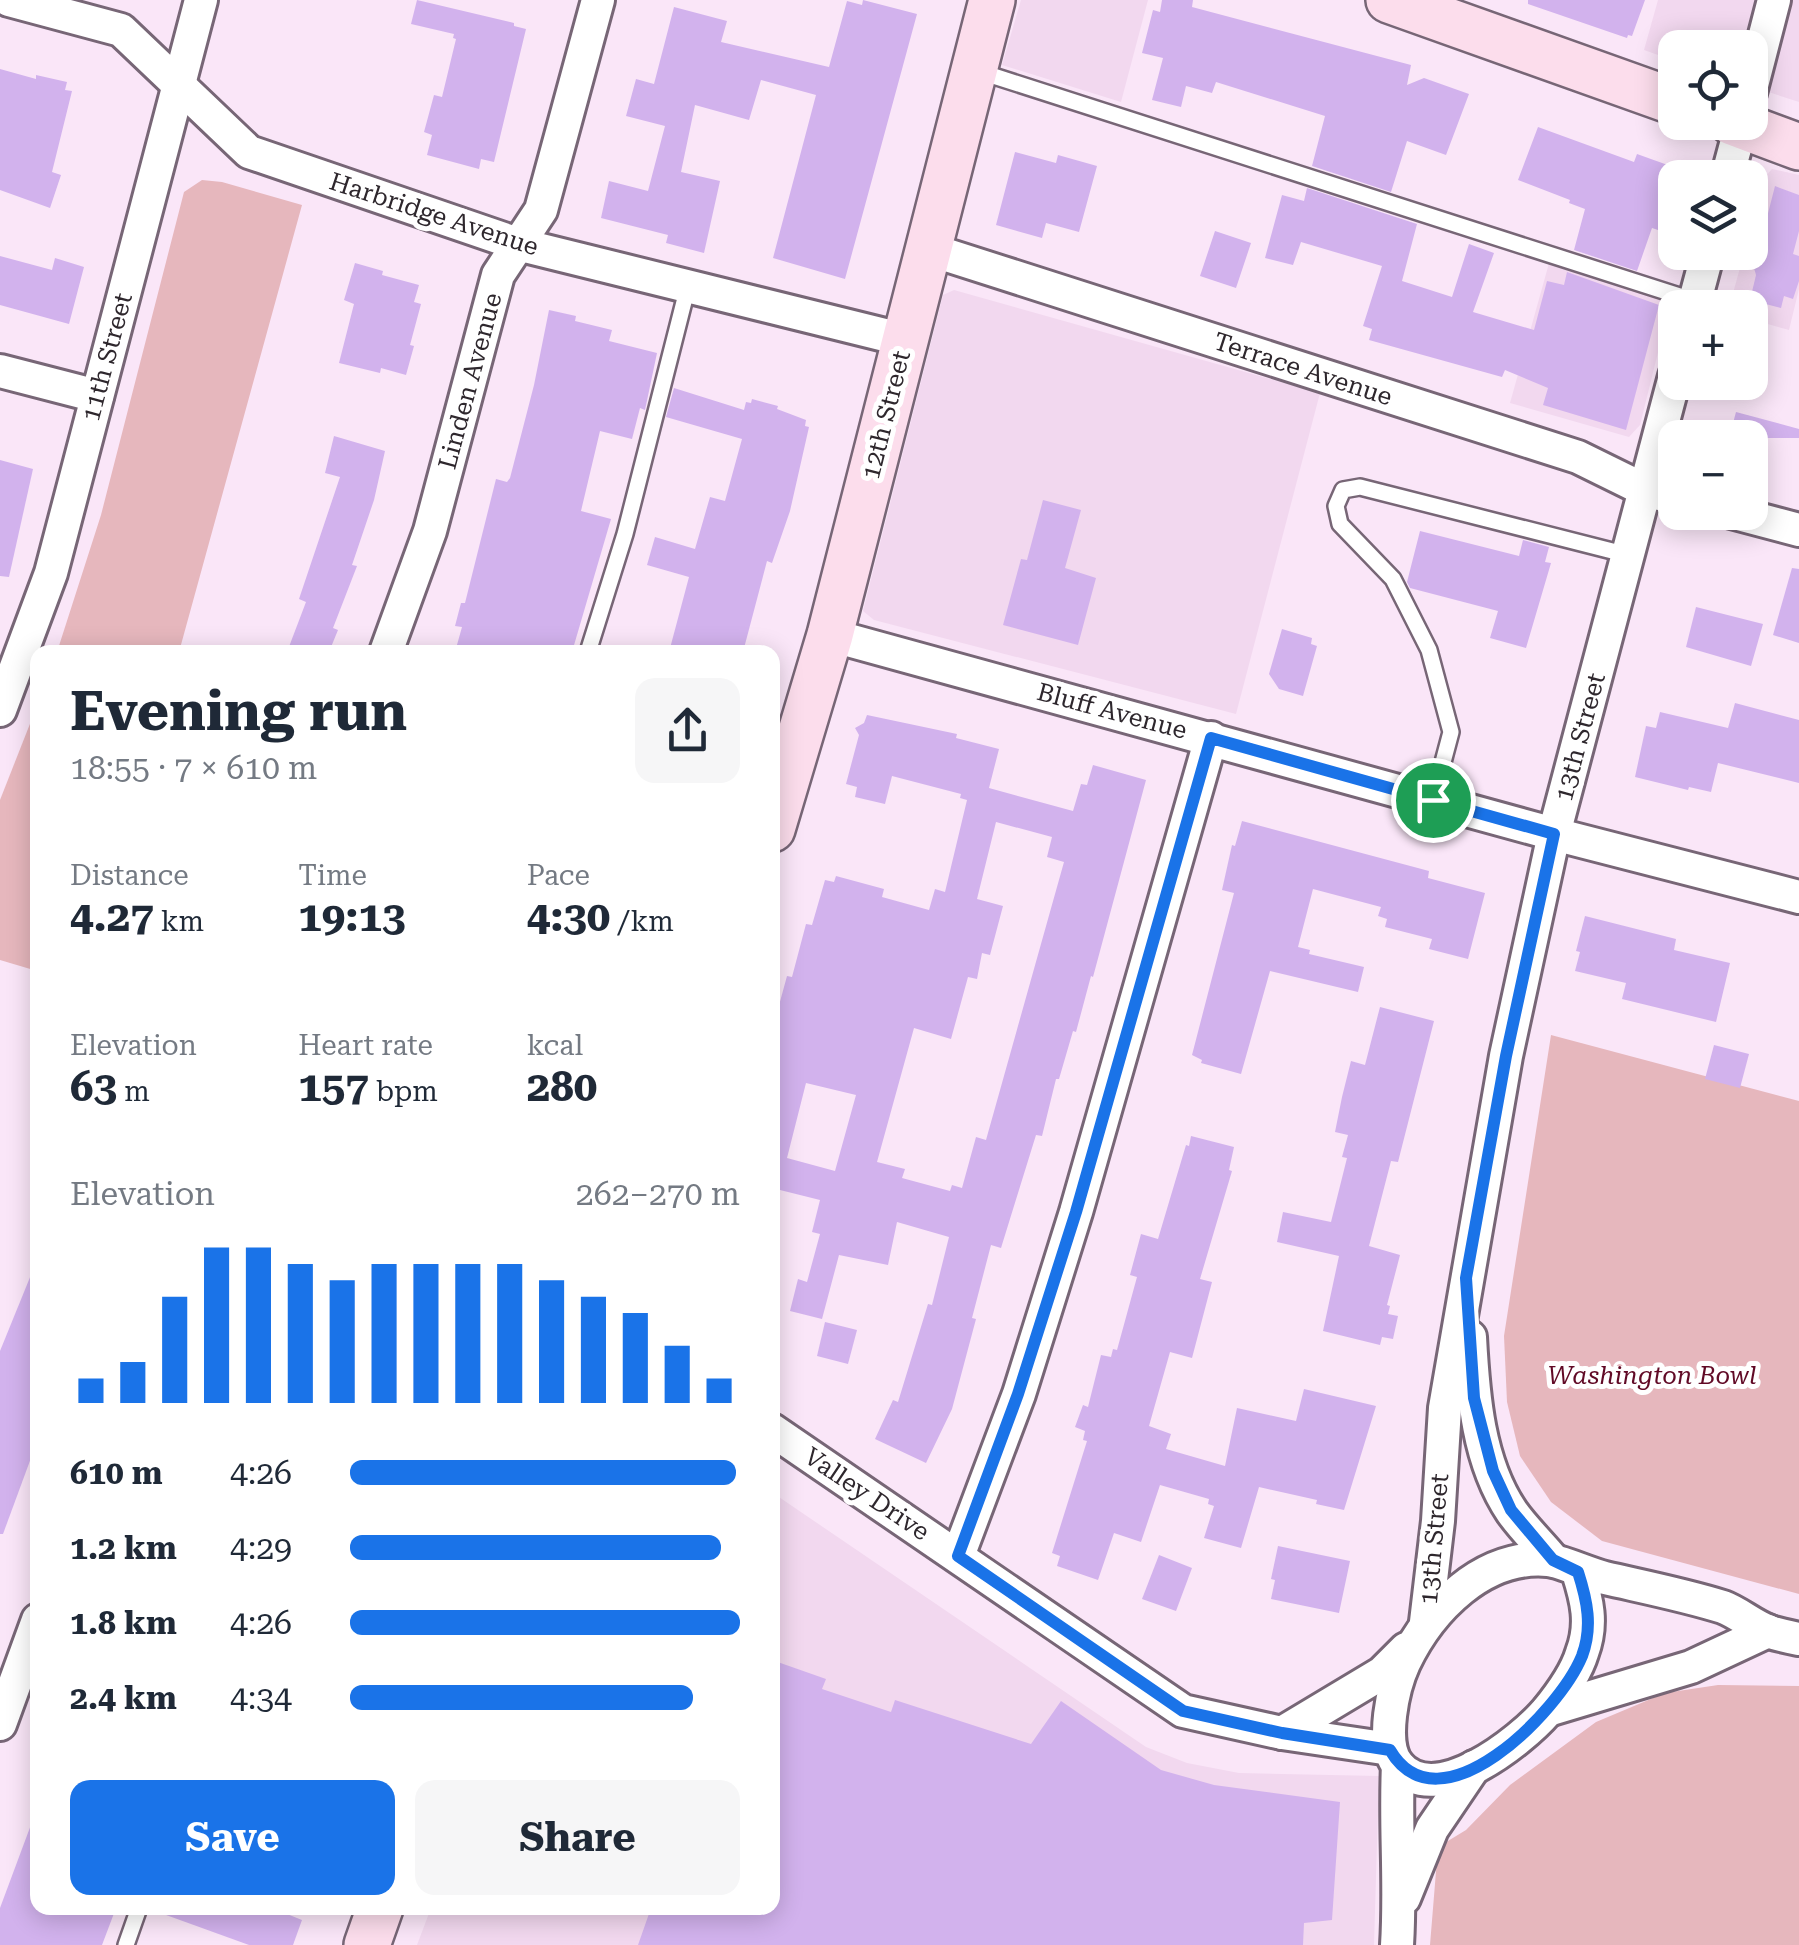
<!DOCTYPE html>
<html lang="en">
<head>
<meta charset="utf-8">
<style>
  body { margin:0; font-family:"Roboto Serif",serif; background:#f6f6f7; color:#1f2937; height:100vh; display:flex; flex-direction:column; font-size:38px; white-space:nowrap }
  * { box-sizing:border-box; margin:0 }
  p { font-size:32px; color:#747a83 }
  .icon { flex:none; width:55px; height:55px; fill:none; stroke:currentColor; stroke-width:2; stroke-linecap:round; stroke-linejoin:round }
  .map { position:relative; flex:1; overflow:hidden }
  .details { position:absolute; left:30px; top:645px; width:750px; height:1270px; display:flex; flex-direction:column; background:#fff; border-radius:20px; box-shadow:0 5px 25px #0003 }
  .details>* { flex:none }
  .tools { position:absolute; left:1658px; top:30px; display:grid; gap:20px }
  .tools a { display:grid; place-items:center; width:110px; height:110px; border-radius:20px; background:#fff; box-shadow:0 5px 25px #0003; font-size:50px }
  .pin { position:absolute; display:grid; place-items:center; width:85px; height:85px; color:#fff; margin:-42px; border:5px solid #fff; border-radius:50%; box-shadow:0 2px 10px #0007 }
  .round { display:grid; place-items:center; flex:none; width:105px; height:105px; border-radius:20px; background:#f6f6f7 }
  .overview { display:flex; align-items:center; justify-content:space-between; height:170px; padding:0 40px }
  h1 { font-size:55px; font-weight:700; line-height:75px }
  .figures { display:grid; grid-template-columns:repeat(3,1fr); gap:15px; height:170px; padding:10px 40px }
  .figures div { display:grid; align-content:center }
  .figures b { font-size:42px; font-weight:700 }
  .figures small { font-size:28px; font-weight:400 }
  .figures p { font-size:28px }
  .chart { height:280px; padding:20px 40px }
  .chart p { display:flex; justify-content:space-between }
  .chart svg { width:100%; height:180px; margin-top:10px; stroke:#1a73e8; stroke-width:6 }
  .primary-button { display:flex; gap:20px; margin-top:auto; padding:20px 40px }
  .primary-button a { flex:1; height:115px; border-radius:20px; background:#1a73e8; color:#fff; font-size:40px; font-weight:700; line-height:115px; text-align:center }
  .primary-button a+a { background:#f6f6f7; color:#1f2937 }
  ul { padding:0 40px; list-style:none; font-size:32px }
  li { display:grid; grid-template-columns:160px 120px 1fr; align-items:center; height:75px }
  li i { height:25px; border-radius:12px; background:#1a73e8 }
  .map>svg:first-child { display:block }
  .built { fill:#f2d8ef }
  .green { fill:#e6b7bd }
  .building { fill:#d2b2ed; fill-rule:evenodd }
  .lines { fill:none; stroke-linecap:round; stroke-linejoin:round }
  .lane-casing { stroke:#776676; stroke-width:20 }
  .street-casing { stroke:#776676; stroke-width:38 }
  .secondary-casing { stroke:#776676; stroke-width:50 }
  .lane { stroke:#fff; stroke-width:15 }
  .street { stroke:#fff; stroke-width:32 }
  .secondary { stroke:#fcddec; stroke-width:45 }
  .route-casing { stroke:#fff; stroke-width:20 }
  .route { stroke:#1a73e8; stroke-width:12 }
  .labels { text-anchor:middle; dominant-baseline:central; stroke-width:10; stroke-linejoin:round; paint-order:stroke }
  .street-label { font-size:25px; fill:#2e272d; stroke:#fff }
  .park-label { font-size:25px; font-style:italic; fill:#610a26; stroke:#fff }
</style>
</head>
<body>
<div class="map">
<svg width="1799" height="1945" viewBox="0 0 1799 1945">
  <rect width="100%" height="100%" fill="#fae6f8"/>
  <!-- built -->
  <g class="built">
    <polygon points="1021,0 1148,0 1121,102 1002,65"/>
    <polygon points="1658,0 1799,0 1799,102 1750,86 1750,48 1675,48 1675,61 1644,50"/>
    <polygon points="1772,169 1799,175 1799,289 1789,330 1750,319 1750,308 1729,308 1744,253 1750,252 1750,231 1764,178"/>
    <polygon points="1551,256 1672,296 1640,425 1629,437 1510,403"/>
    <polygon points="954,290 1320,393 1236,714 874,620 863,611 943,295"/>
    <polygon points="773,1493 1146,1747 1187,1763 1239,1773 1379,1776 1374,1945 417,1945 431,1908 772,1908"/>
  </g>
  <!-- green -->
  <g class="green">
    <polygon points="202,180 222,182 302,205 179,652 57,652 101,515 184,192"/>
    <polygon points="37,706 37,971 0,960 0,800"/>
    <polygon points="1551,1035 1799,1101 1799,1594 1602,1541 1551,1502 1520,1456 1507,1402 1504,1336"/>
    <polygon points="1718,1685 1799,1686 1799,1945 1430,1945 1438,1847 1466,1830 1510,1785 1596,1722 1665,1693"/>
  </g>
  <!-- building -->
  <g class="building">
    <polygon points="417,0 514,23 514,26 526,29 494,162 481,159 479,169 427,155 432,135 424,132 434,95 442,97 456,39 453,38 454,34 411,24"/>
    <polygon points="863,0 917,14 845,279 773,258 816,95 761,80 749,120 695,105 681,172 720,181 704,253 666,243 668,235 601,218 609,181 648,191 665,126 626,116 636,79 654,84 674,7 727,21 721,42 829,67 847,1 862,5"/>
    <polygon points="1162,0 1193,0 1192,7 1411,65 1407,85 1424,78 1469,94 1446,155 1407,141 1391,192 1312,166 1325,116 1216,82 1212,93 1186,86 1181,107 1152,100 1163,58 1142,53 1153,10 1160,12"/>
    <polygon points="1528,0 1645,0 1632,36 1628,35 1627,38 1528,4"/>
    <polygon points="0,69 36,79 36,75 67,82 65,90 72,91 52,172 61,175 50,208 0,190"/>
    <polygon points="1538,127 1634,162 1637,154 1676,168 1673,175 1676,176 1658,230 1652,228 1637,271 1574,250 1585,209 1569,203 1570,200 1518,180"/>
    <polygon points="1015,152 1056,163 1058,155 1097,166 1079,232 1046,223 1042,238 996,225"/>
    <polygon points="1775,186 1799,195 1799,231 1793,254 1799,256 1799,281 1793,299 1784,296 1781,308 1750,300 1756,275 1754,268"/>
    <polygon points="1307,188 1417,224 1402,281 1452,297 1469,244 1494,253 1473,312 1534,330 1547,281 1564,285 1567,272 1659,305 1626,430 1543,405 1548,388 1505,370 1502,377 1369,340 1372,329 1363,326 1382,266 1301,242 1293,265 1265,258 1282,195 1304,201"/>
    <polygon points="1215,231 1251,243 1236,288 1200,276"/>
    <polygon points="0,256 52,270 55,258 84,267 69,324 0,305"/>
    <polygon points="355,263 383,271 382,275 419,285 414,302 421,304 410,345 414,346 406,375 381,368 380,373 339,363 354,304 344,300"/>
    <polygon points="549,310 576,316 575,321 612,330 609,341 657,353 645,410 640,408 632,439 600,431 581,511 611,519 572,652 455,652 462,627 455,626 461,603 465,603 496,479 507,482 510,478 534,385"/>
    <polygon points="674,388 744,410 746,402 751,403 752,399 778,406 777,409 806,420 805,426 809,427 790,511 772,563 767,561 743,652 669,652 689,577 647,565 655,537 695,549 710,497 725,501 742,439 666,417"/>
    <polygon points="1736,412 1799,429 1799,438 1729,438"/>
    <polygon points="334,436 385,451 374,500 352,565 357,566 333,628 338,630 329,652 287,652 306,602 299,599 340,477 325,473"/>
    <polygon points="0,460 33,469 9,577 0,576"/>
    <polygon points="1043,500 1081,510 1065,568 1096,578 1078,645 1003,625 1021,559 1027,560"/>
    <polygon points="1420,531 1519,556 1523,540 1549,547 1545,562 1551,563 1526,648 1490,638 1498,611 1410,588 1407,582"/>
    <polygon points="1792,568 1799,569 1799,643 1773,635"/>
    <polygon points="1696,607 1763,624 1751,666 1686,647"/>
    <polygon points="1282,629 1312,638 1311,644 1317,646 1303,696 1279,689 1269,674"/>
    <polygon points="1735,703 1799,720 1799,783 1718,763 1711,792 1689,787 1688,790 1635,777 1646,726 1656,728 1660,712 1728,728"/>
    <path d="M867,715L957,734L956,738L999,749L989,788L1073,811L1081,784L1087,785L1093,765L1146,780L1093,977L1091,976L1076,1032L1073,1031L1059,1079H1056L1042,1136L1036,1135L1001,1248L991,1245L972,1318L976,1319L952,1409L926,1463L875,1439L893,1400L898,1402L928,1304L932,1305L949,1237L897,1222L888,1265L839,1255L822,1319L790,1311L798,1279L807,1282L820,1234L812,1232L820,1200L772,1188V1031L787,976L792,977L806,924L812,925L825,880L834,882L836,876L884,889L882,897L929,910L935,889L945,892L967,800L960,798L961,794L892,776L885,804L855,797L857,787L846,784L859,735L855,728L864,723ZM996,822L1052,837L1047,857L1064,862L986,1140L976,1137L962,1188L952,1185L950,1191L902,1178L905,1169L877,1162L914,1028L951,1039L968,977L977,979L982,953L990,955L1003,906L977,899ZM806,1083L856,1095L835,1171L787,1158Z"/>
    <polygon points="1242,821 1429,871 1428,878 1485,893 1468,959 1429,949 1432,939 1385,927 1387,919 1378,916 1381,907 1313,889 1298,947 1310,950 1309,954 1364,967 1358,992 1270,971 1241,1074 1201,1063 1202,1060 1192,1055 1234,893 1222,890 1232,845 1235,846"/>
    <polygon points="1585,916 1676,939 1674,950 1730,963 1716,1022 1622,999 1626,983 1575,971 1580,952 1576,951"/>
    <polygon points="1380,1007 1434,1021 1398,1162 1391,1161 1369,1246 1400,1255 1387,1305 1390,1306 1388,1314 1398,1316 1393,1339 1382,1337 1380,1345 1323,1331 1339,1256 1277,1242 1283,1212 1331,1222 1347,1158 1342,1157 1348,1135 1335,1132 1342,1097 1351,1061 1365,1065"/>
    <polygon points="1714,1045 1749,1054 1740,1088 1705,1079"/>
    <polygon points="1191,1136 1234,1147 1229,1170 1232,1171 1200,1279 1212,1282 1192,1358 1170,1352 1149,1426 1171,1434 1166,1449 1225,1466 1237,1408 1296,1421 1304,1389 1376,1406 1344,1510 1316,1504 1317,1500 1259,1487 1241,1548 1204,1538 1214,1506 1208,1504 1209,1499 1160,1485 1141,1542 1114,1533 1098,1580 1057,1566 1060,1556 1052,1553 1087,1441 1083,1440 1085,1431 1075,1427 1083,1405 1088,1407 1101,1355 1111,1357 1113,1349 1117,1350 1137,1277 1130,1275 1141,1234 1158,1239 1186,1145 1189,1146"/>
    <polygon points="35,1265 38,1266 38,1439 3,1534 0,1534 0,1351"/>
    <polygon points="825,1322 857,1330 848,1364 817,1356"/>
    <polygon points="1278,1546 1350,1561 1339,1613 1271,1599 1275,1580 1271,1579"/>
    <polygon points="1159,1555 1192,1568 1176,1611 1142,1599"/>
    <polygon points="772,1660 826,1679 822,1689 891,1712 895,1700 1031,1744 1061,1701 1161,1770 1214,1785 1340,1802 1332,1920 1304,1923 1303,1945 638,1945 651,1908 772,1908"/>
    <polygon points="35,1814 38,1814 38,1908 116,1908 102,1945 0,1945 0,1908"/>
    <polygon points="156,1908 272,1908 302,1920 293,1945 249,1945 155,1911"/>
  </g>
  <g class="lines">
    <defs>
      <g id="lane">
        <polyline points="978,71 1695,301"/>
        <polyline points="588,652 625,534 688,286"/>
        <polyline points="1433,800 1451,732 1429,650 1393,579 1340,524 1336,506 1343,490 1360,487 1628,555"/>
        <polyline points="126,1945 139,1908"/>
      </g>
      <g id="street">
        <polyline points="9,0 121,30 249,152 521,245 905,340"/>
        <polyline points="1750,93 1774,0"/>
        <polyline points="1727,178 1742,122"/>
        <polyline points="928,249 1578,457 1645,490 1675,498"/>
        <polyline points="1693,308 1708,252"/>
        <polyline points="0,371 97,396"/>
        <polyline points="1731,512 1799,530"/>
        <polyline points="830,635 1554,834 1799,897"/>
        <polyline points="386,652 430,531 498,275 541,210 598,0"/>
        <polyline points="0,710 51,573 201,0"/>
        <path d="M1470,1337C1473,1395 1478,1462 1512,1512C1524,1529 1540,1544 1553,1560"/>
        <polyline points="772,1430 1183,1711 1282,1733 1390,1749"/>
        <polyline points="958,1556 1019,1394 1076,1212 1211,738"/>
        <path d="M1578,1572C1587,1600 1593,1624 1582,1653C1576,1673 1560,1695 1547,1711C1521,1741 1435,1810 1398,1765C1380,1743 1393,1687 1404,1663C1430,1609 1483,1554 1548,1560C1561,1561 1588,1574 1605,1578C1644,1587 1685,1595 1723,1607C1739,1613 1753,1626 1770,1632C1779,1635 1789,1637 1799,1639"/>
        <polyline points="1426,1622 1438,1521 1445,1408 1506,1056 1554,834 1675,376"/>
        <polyline points="1548,1710 1691,1667 1768,1631"/>
        <polyline points="0,1724 38,1620"/>
        <polyline points="1282,1733 1382,1673 1406,1649"/>
        <polyline points="1404,1898 1432,1829 1474,1767"/>
        <path d="M1397,1945C1401,1885 1395,1825 1398,1765"/>
      </g>
      <g id="secondary">
        <polyline points="1389,0 1675,102"/>
        <polyline points="1732,122 1799,147"/>
        <polyline points="772,829 830,635 992,0"/>
        <polyline points="367,1945 380,1908"/>
      </g>
    </defs>
    <!-- lane casing -->
    <use href="#lane" class="lane-casing"/>
    <!-- street casing -->
    <use href="#street" class="street-casing"/>
    <!-- secondary casing -->
    <use href="#secondary" class="secondary-casing"/>
    <!-- lane -->
    <use href="#lane" class="lane"/>
    <!-- street -->
    <use href="#street" class="street"/>
    <!-- secondary -->
    <use href="#secondary" class="secondary"/>
  </g>
  <g class="lines">
    <defs>
      <path id="route" d="M1211,738L1554,834L1506,1056L1466,1278L1474,1398L1493,1471L1511,1510L1553,1560L1578,1572C1587,1600 1593,1627 1582,1656C1559,1712 1439,1834 1390,1750L1282,1733L1183,1711L958,1556L1018,1394L1076,1212Z"/>
    </defs>
    <!-- route casing -->
    <use href="#route" class="route-casing"/>
    <!-- route -->
    <use href="#route" class="route"/>
  </g>
  <g class="labels">
    <!-- street labels -->
    <g class="street-label">
      <text transform="translate(434 214) rotate(18)">Harbridge Avenue</text>
      <text transform="translate(107 357) rotate(-75)">11th Street</text>
      <text transform="translate(1303 369) rotate(18)">Terrace Avenue</text>
      <text transform="translate(470 381) rotate(-75)">Linden Avenue</text>
      <text transform="translate(886 415) rotate(-76)">12th Street</text>
      <text transform="translate(1112 711) rotate(15)">Bluff Avenue</text>
      <text transform="translate(1580 737) rotate(-75)">13th Street</text>
      <text transform="translate(867 1494) rotate(34)">Valley Drive</text>
      <text transform="translate(1434 1539) rotate(-85)">13th Street</text>
    </g>
    <!-- park labels -->
    <g class="park-label">
      <text x="1652" y="1375">Washington Bowl</text>
    </g>
  </g>
</svg>
<div class="tools">
<a><svg class="icon" aria-label="locate" viewBox="0 0 24 24"><circle cx="12" cy="12" r="6"/><path d="M12 2v4M12 18v4M2 12h4M18 12h4"/></svg></a>
<a><svg class="icon" aria-label="layers" viewBox="0 0 24 24"><path d="M12 4l9 5-9 5-9-5zM3 14l9 5 9-5"/></svg></a>
<a>+</a>
<a>−</a>
</div>
<div class="pin" style="left:1433px;top:800px;background:#1e9e55"><svg class="icon" aria-label="arrive" viewBox="0 0 24 24"><path d="M6 21V4h12l-3 4 3 4H6"/></svg></div>
<section class="details">
<div class="overview"><div><h1>Evening run</h1><p>18:55 · 7 × 610 m</p></div><a class="round"><svg class="icon" aria-label="share" viewBox="0 0 24 24"><path d="M12 15V3M7 8l5-5 5 5M5 13v7h14v-7"/></svg></a></div>
<div class="figures">
<div><p>Distance</p><b>4.27<small> km</small></b></div>
<div><p>Time</p><b>19:13</b></div>
<div><p>Pace</p><b>4:30<small> /km</small></b></div>
</div>
<div class="figures">
<div><p>Elevation</p><b>63<small> m</small></b></div>
<div><p>Heart rate</p><b>157<small> bpm</small></b></div>
<div><p>kcal</p><b>280</b></div>
</div>
<div class="chart"><p><span>Elevation</span>262–270 m</p>
<svg viewBox="0 0 160 44" preserveAspectRatio="none"><path d="M5 44V38M15 44V34M25 44V18M35 44V6M45 44V6M55 44V10M65 44V14M75 44V10M85 44V10M95 44V10M105 44V10M115 44V14M125 44V18M135 44V22M145 44V30M155 44V38"/></svg>
</div>
<ul>
<li><b>610 m</b>4:26<i style="width:99%"></i></li>
<li><b>1.2 km</b>4:29<i style="width:95%"></i></li>
<li><b>1.8 km</b>4:26<i style="width:100%"></i></li>
<li><b>2.4 km</b>4:34<i style="width:88%"></i></li>
</ul>
<div class="primary-button"><a>Save</a><a>Share</a></div>
</section>
</div>
</body>
</html>
